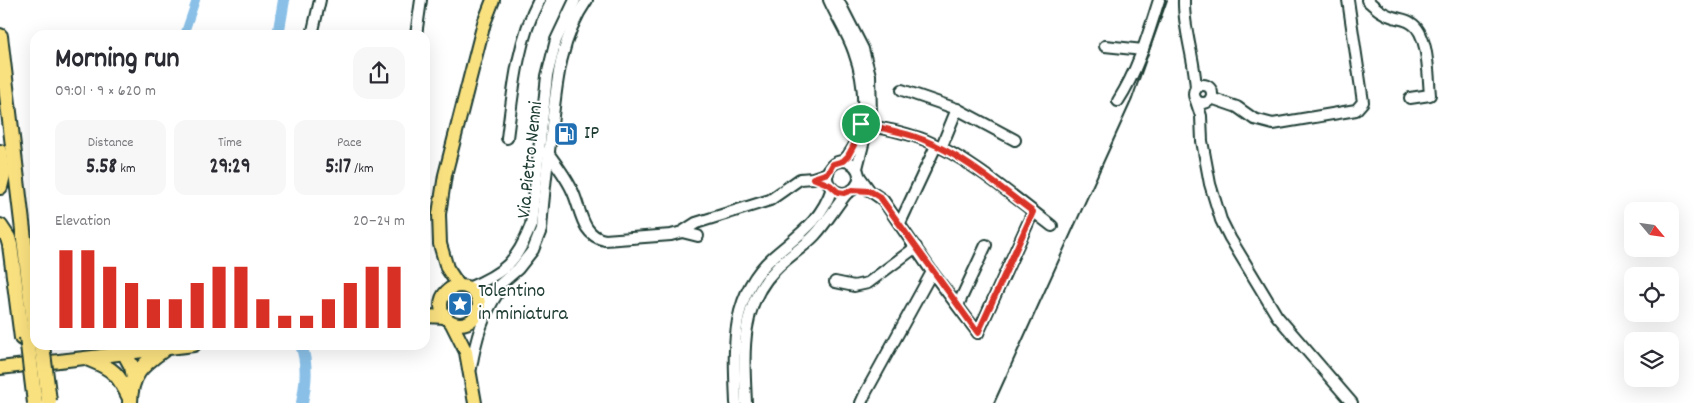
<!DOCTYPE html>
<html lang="en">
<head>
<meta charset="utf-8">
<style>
  body { margin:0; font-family:Dekko,sans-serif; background:#f7f7f7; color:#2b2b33; height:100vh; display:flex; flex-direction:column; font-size:19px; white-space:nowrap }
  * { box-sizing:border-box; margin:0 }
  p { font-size:16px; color:#7c7c81 }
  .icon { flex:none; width:28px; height:28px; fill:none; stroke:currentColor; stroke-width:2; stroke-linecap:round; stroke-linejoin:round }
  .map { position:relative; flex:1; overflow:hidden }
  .sheet { position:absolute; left:30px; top:30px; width:400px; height:320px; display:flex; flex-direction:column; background:#fff; border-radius:15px; box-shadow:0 5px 20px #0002 }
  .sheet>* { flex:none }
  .needle { width:32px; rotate:119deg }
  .fabs { position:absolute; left:1624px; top:202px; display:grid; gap:10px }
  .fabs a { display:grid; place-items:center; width:55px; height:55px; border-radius:10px; background:#fff; box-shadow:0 5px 20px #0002; font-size:25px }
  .pin { position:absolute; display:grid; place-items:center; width:42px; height:42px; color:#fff; margin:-21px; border:2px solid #fff; border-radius:50%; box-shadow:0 1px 5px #0007 }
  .round { display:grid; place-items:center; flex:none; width:52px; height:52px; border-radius:15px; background:#f7f7f7 }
  .headline { display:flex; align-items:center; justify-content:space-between; height:85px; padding:0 25px }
  h1 { font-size:28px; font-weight:700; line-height:38px }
  .metrics { display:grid; grid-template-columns:repeat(3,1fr); gap:8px; height:85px; padding:5px 25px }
  .metrics div { display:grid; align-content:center; border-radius:12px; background:#f7f7f7; text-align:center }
  .metrics b { font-size:21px; font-weight:700 }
  .metrics small { font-size:14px; font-weight:400 }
  .metrics p { font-size:14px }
  .chart { height:140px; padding:10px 25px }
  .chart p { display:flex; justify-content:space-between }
  .chart svg { width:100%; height:90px; margin-top:5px; stroke:#d93025; stroke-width:6 }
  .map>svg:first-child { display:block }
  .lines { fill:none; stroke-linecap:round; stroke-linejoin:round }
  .canal { stroke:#8ac0e7; stroke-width:8 }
  .river { stroke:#8ac0e7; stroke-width:12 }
  .minor-casing { stroke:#1f3d34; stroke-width:14 }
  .major-casing { stroke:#1f3d34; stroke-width:16 }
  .highway-casing { stroke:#1f3d34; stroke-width:18 }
  .minor { stroke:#fff; stroke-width:10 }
  .major { stroke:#fae180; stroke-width:12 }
  .highway { stroke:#fae180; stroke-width:14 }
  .rail { stroke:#1f3d34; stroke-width:2 }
  .highway-bridge-casing { stroke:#1f3d34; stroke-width:18; stroke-linecap:butt }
  .highway-bridge { stroke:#fae180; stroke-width:14 }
  .route-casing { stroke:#fff; stroke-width:10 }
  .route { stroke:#d93025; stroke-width:6 }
  .labels { text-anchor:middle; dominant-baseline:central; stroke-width:4; stroke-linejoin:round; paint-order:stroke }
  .poi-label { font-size:20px; fill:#1f3d34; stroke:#fff; text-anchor:start }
  .street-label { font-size:20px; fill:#1f3d34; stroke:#fff }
</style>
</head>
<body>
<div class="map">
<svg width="1694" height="403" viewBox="0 0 1694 403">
  <rect width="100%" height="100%" fill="#fff"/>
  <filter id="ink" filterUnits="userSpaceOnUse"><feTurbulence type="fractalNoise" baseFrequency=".02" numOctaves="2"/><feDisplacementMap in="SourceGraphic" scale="10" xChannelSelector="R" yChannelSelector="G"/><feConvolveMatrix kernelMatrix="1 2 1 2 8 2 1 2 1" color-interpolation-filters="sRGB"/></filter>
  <g filter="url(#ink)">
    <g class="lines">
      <!-- canal -->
      <polyline class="canal" points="184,35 196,0"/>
      <!-- river -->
      <g class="river">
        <polyline points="278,35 284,0"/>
        <path d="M301,345C308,364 306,383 302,403"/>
      </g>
      <defs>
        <g id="minor">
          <path d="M829,0C837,18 848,34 854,52C866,85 870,134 843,161"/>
          <polyline points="838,0 863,49 870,75 871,113 857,168"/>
          <path d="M1184,0C1183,30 1195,59 1196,89"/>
          <path d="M1367,0C1375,7 1382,14 1393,17C1399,19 1406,19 1411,23C1429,33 1428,76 1430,95L1410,98"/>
          <polyline points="312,35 320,0"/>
          <polyline points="416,35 421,0"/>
          <polyline points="1105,46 1143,50"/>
          <circle cx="1203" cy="94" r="9"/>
          <polyline points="902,90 957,109 1015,140"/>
          <polyline points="1195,98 1201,116 1202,141 1210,184 1221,220 1230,238 1277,316 1352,403"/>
          <polyline points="1211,98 1237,107 1254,119 1273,124 1356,110 1363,102 1348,0"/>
          <path d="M1118,101C1138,70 1148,35 1159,0"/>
          <path d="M861,124C882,128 905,132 925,140C972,160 1011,195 1052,226"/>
          <path d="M507,138C513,92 517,42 539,0"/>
          <polyline points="941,148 957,109"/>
          <path d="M538,152L548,153C557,165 566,177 572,190C581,208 581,236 605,240L671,235L682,232L696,223L770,200L800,179L813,178L828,173"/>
          <circle cx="843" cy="177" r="16"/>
          <polyline points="860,177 870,191 883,200 932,272 978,333"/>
          <polyline points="900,223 936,146"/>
          <polyline points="682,232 698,236"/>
          <polyline points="835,282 854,286 868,283 916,247"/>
          <path d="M468,288C504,273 517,262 531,225L547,76L556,40L575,0"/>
          <polyline points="958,305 986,245"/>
          <path d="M478,306L498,286L518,269L533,250L541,230C543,198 547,167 551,135C556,88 559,40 587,0"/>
          <polyline points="978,333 1033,212"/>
          <path d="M471,368C476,338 482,317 499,291"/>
          <path d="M736,403C734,350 729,296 773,257C798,235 821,222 832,188"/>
          <path d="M746,403C744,356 739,306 775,270C787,257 803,248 815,235C827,222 836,206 847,193"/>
          <polyline points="861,403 866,392 932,272"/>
        </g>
        <g id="major">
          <polyline points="459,286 447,268 440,244 439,214 445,175 484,23 493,0"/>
          <circle cx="460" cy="305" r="19"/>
          <polyline points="425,316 445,317"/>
          <polyline points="451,322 466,352 475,403"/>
          <polyline points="0,368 194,345"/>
        </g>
        <g id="highway">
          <polyline points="0,36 35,332"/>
          <polyline points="0,152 3,175 0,187"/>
          <polyline points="0,226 8,238 10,245 22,338"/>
          <polyline points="125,354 132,367 134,377"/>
          <path d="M89,359C114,369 118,374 130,398"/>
          <path d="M130,403C130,375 142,365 163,350"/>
        </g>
      </defs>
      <!-- minor casing -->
      <use href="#minor" class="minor-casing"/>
      <!-- major casing -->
      <use href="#major" class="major-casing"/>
      <!-- highway casing -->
      <use href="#highway" class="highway-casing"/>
      <!-- minor -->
      <use href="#minor" class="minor"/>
      <!-- major -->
      <use href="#major" class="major"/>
      <!-- highway -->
      <use href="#highway" class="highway"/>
      <!-- rail -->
      <polyline class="rail" points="994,403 1132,99 1167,0"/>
      <defs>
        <g id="highway-bridge">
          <polyline points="27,337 35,403"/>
          <polyline points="42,345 49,401"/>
        </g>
      </defs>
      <!-- highway-bridge casing -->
      <use href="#highway-bridge" class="highway-bridge-casing"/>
      <!-- highway-bridge -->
      <use href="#highway-bridge" class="highway-bridge"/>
    </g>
  </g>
  <g class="lines" filter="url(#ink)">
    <defs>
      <path id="route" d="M861,124C882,128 905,132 924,140C965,157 998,186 1033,212L978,333L880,197L870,191L852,190L844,193L838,192L830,185L813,178L828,173L833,164L843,161L848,156L854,145Z"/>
    </defs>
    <!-- route casing -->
    <use href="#route" class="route-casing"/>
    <!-- route -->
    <use href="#route" class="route"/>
  </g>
  <!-- icons -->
  <defs>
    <symbol id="fuel-square" viewBox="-11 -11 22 22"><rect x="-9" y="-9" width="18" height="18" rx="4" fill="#1f6fb2" stroke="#fff"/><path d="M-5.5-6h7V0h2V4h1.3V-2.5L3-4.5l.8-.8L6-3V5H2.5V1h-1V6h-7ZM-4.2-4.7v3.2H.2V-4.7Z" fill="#fff"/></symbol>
    <symbol id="sight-square" viewBox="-11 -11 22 22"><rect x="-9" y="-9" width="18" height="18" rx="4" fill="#1f6fb2" stroke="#fff"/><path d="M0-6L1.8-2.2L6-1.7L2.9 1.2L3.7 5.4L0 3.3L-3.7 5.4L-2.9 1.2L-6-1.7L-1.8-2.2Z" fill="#fff"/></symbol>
  </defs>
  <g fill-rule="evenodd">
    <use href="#fuel-square" x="552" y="120" width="28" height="28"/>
    <use href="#sight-square" x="446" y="290" width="28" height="28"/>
  </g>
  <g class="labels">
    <!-- poi labels -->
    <g class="poi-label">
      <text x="584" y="134">IP</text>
      <text x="478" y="292">Tolentino<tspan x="478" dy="23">in miniatura</tspan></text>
    </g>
    <!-- street labels -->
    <g class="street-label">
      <text transform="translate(531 160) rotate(-84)">Via Pietro Nenni</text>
    </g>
  </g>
</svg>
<div class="fabs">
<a><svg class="needle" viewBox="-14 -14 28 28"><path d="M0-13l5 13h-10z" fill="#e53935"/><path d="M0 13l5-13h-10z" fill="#7c7c81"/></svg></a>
<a><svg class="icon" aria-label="locate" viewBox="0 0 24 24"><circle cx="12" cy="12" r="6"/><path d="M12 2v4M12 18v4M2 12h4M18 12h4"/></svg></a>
<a><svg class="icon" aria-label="layers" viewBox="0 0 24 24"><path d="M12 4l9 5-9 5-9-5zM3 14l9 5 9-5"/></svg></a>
</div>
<div class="pin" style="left:861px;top:124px;background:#1e9e55"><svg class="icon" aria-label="arrive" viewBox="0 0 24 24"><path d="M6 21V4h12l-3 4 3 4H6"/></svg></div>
<section class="sheet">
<div class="headline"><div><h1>Morning run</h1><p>09:01 · 9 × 620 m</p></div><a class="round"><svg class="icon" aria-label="share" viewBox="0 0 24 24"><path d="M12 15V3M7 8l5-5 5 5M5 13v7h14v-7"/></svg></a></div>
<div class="metrics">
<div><p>Distance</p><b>5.58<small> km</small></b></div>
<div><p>Time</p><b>29:29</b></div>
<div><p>Pace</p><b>5:17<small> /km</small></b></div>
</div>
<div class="chart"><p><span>Elevation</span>20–24 m</p>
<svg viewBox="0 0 160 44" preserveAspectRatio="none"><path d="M5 44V6M15 44V6M25 44V14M35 44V22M45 44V30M55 44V30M65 44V22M75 44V14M85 44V14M95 44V30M105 44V38M115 44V38M125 44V30M135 44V22M145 44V14M155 44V14"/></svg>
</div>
</section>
</div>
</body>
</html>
